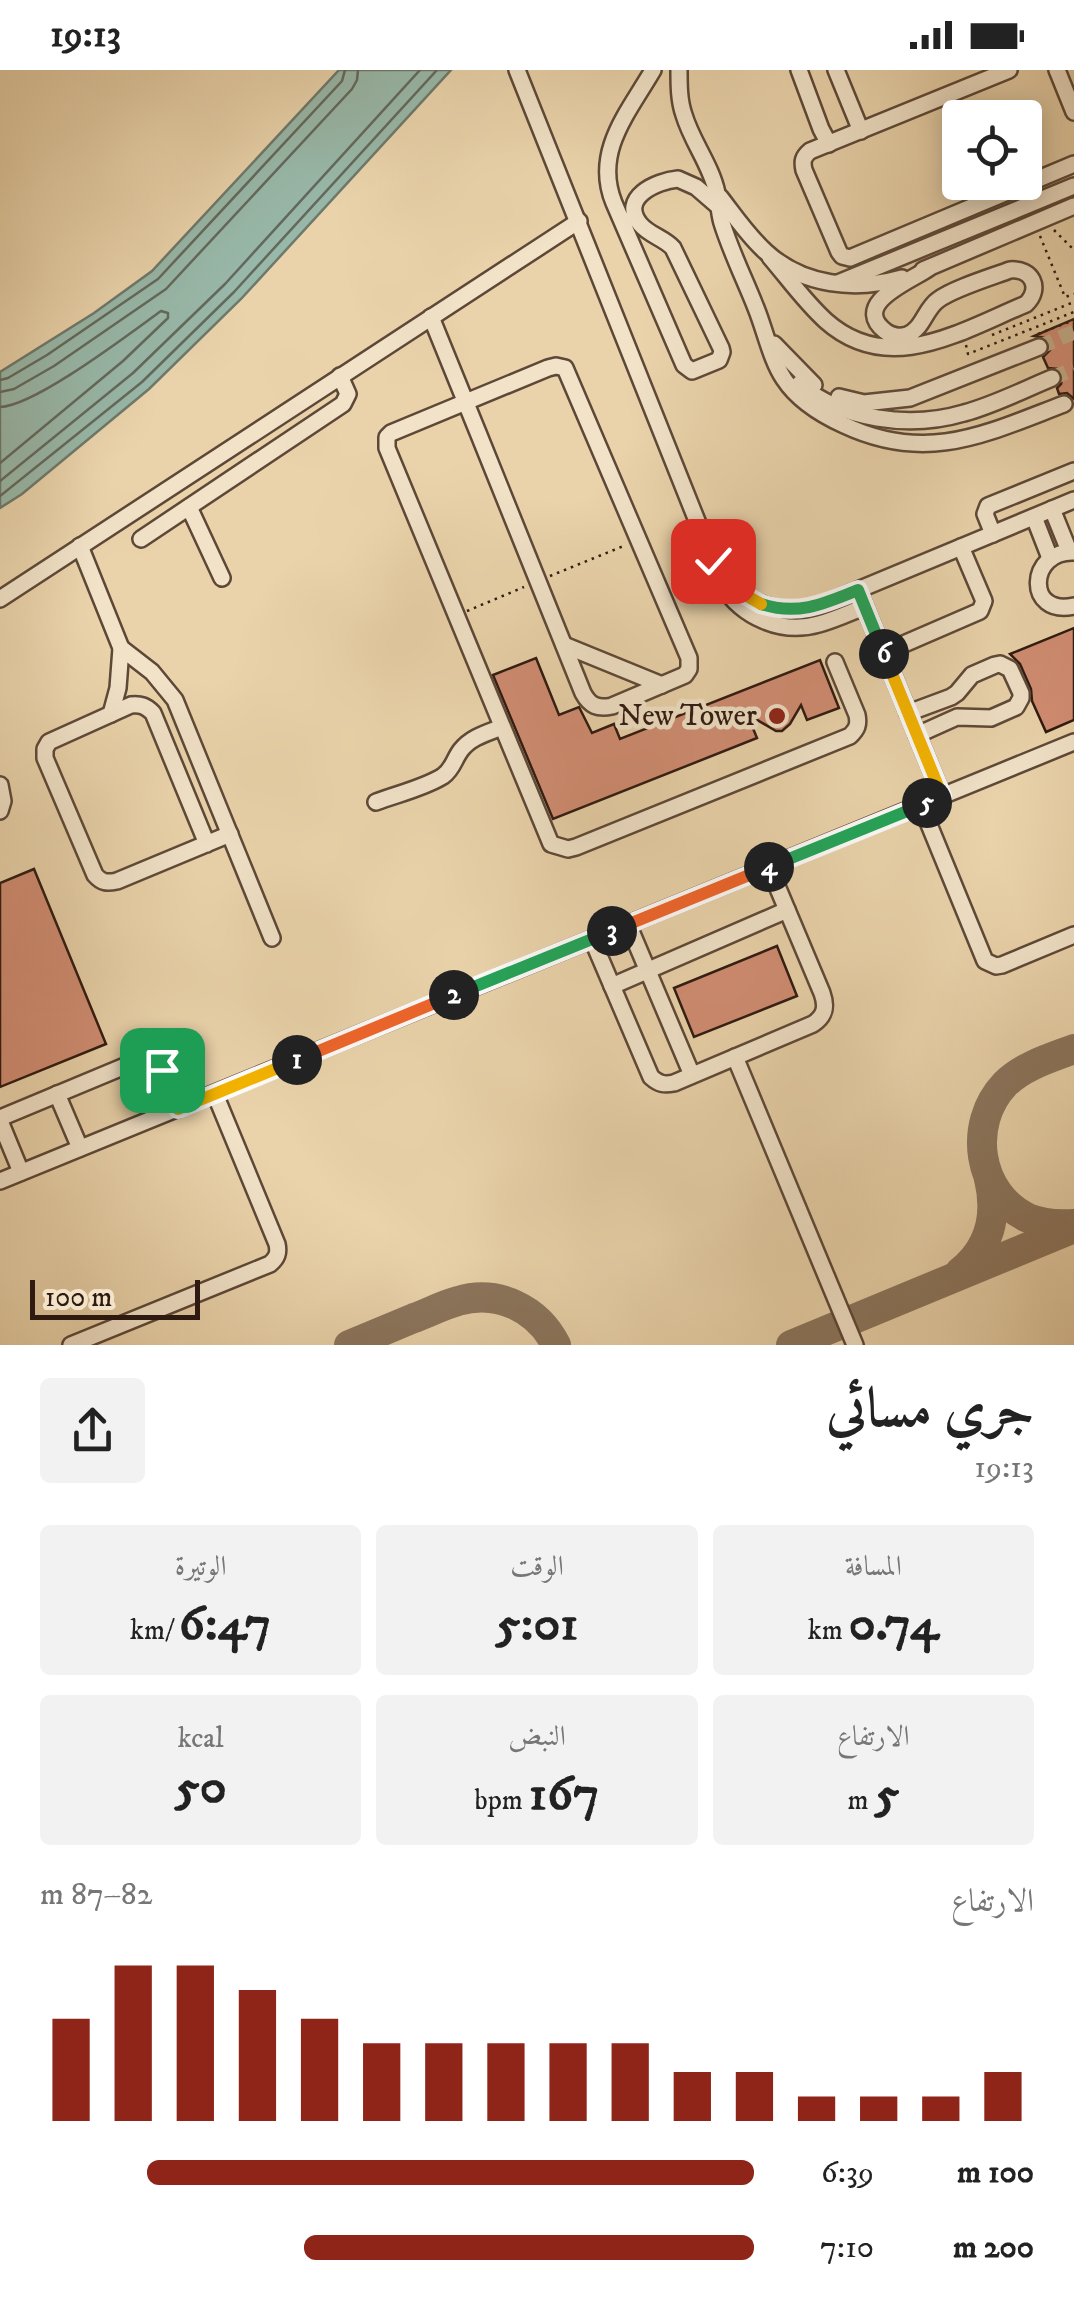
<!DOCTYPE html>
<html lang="ar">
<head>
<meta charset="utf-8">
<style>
  body { margin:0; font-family:"IM FELL DW Pica",Amiri,serif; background:#f2f2f2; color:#222; direction:rtl; height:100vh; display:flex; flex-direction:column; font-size:38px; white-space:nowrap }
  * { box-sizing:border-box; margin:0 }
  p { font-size:32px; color:#767676 }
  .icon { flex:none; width:55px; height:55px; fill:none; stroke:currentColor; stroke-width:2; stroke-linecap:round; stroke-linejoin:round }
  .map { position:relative; height:1275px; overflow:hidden; direction:ltr }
  .details { display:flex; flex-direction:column; background:#fff; flex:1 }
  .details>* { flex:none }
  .tools { position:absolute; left:942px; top:30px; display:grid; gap:20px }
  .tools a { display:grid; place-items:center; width:100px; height:100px; border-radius:10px; background:#fff; box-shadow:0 5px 25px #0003; font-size:50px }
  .scale { position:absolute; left:30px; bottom:25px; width:170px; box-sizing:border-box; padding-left:10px; border:5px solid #2e1a11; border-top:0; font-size:28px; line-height:35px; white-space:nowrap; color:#2e1a11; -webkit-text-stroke:8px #f1e2c8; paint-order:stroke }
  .pin { position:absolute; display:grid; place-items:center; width:85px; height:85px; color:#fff; margin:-42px; border-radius:20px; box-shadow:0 5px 15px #0006 }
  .km { position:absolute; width:50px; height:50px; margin:-25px; border-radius:50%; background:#222; color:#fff; font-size:28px; line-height:50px; text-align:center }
  .round { display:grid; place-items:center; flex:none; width:105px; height:105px; border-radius:10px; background:#f2f2f2 }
  .summary { display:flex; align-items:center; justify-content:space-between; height:170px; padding:0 40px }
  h1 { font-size:55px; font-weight:700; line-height:75px }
  .figures { display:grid; grid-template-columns:repeat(3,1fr); gap:15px; height:170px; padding:10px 40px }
  .figures div { display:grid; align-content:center; border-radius:10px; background:#f2f2f2; text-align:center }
  .figures b { font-size:50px; font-weight:700 }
  .figures small { font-size:28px; font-weight:400 }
  .figures p { font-size:28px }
  .chart { height:280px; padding:20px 40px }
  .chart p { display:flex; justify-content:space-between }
  .chart svg { width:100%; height:180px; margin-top:10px; stroke:#8f2418; stroke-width:6 }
  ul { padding:0 40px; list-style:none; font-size:32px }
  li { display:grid; grid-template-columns:160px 120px 1fr; align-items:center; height:75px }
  li i { height:25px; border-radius:12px; background:#8f2418 }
  .status { display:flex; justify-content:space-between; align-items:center; height:70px; padding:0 50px; background:#fff; direction:ltr }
  .status svg { height:28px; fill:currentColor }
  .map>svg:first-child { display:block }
  .water { fill:#98b8a9; stroke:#6e796c; stroke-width:2.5 }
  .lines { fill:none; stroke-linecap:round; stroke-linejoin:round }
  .shore { stroke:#63695d; stroke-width:2.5 }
  .taxiway { stroke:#8c765e; stroke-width:30 }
  .building { fill:#d18d73; stroke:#2e1a11; stroke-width:2.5 }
  .minor-tunnel { stroke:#c4ae8c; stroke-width:15; stroke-dasharray:15 8; stroke-linecap:butt }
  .minor-casing { stroke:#5d4838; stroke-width:20 }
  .path { stroke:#2e1a11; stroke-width:2.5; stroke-dasharray:2.5 5; stroke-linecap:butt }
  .minor { stroke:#f1e2c8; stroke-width:15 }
  .split-1-casing { stroke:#fff; stroke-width:20 }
  .split-2-casing { stroke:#fff; stroke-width:20 }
  .split-3-casing { stroke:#fff; stroke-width:20 }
  .split-4-casing { stroke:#fff; stroke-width:20 }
  .split-5-casing { stroke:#fff; stroke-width:20 }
  .split-6-casing { stroke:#fff; stroke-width:20 }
  .split-7-casing { stroke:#fff; stroke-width:20 }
  .split-8-casing { stroke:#fff; stroke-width:20 }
  .split-1 { stroke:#f5b400; stroke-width:12 }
  .split-2 { stroke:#f0652b; stroke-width:12 }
  .split-3 { stroke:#22a559; stroke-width:12 }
  .split-4 { stroke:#f0652b; stroke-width:12 }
  .split-5 { stroke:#22a559; stroke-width:12 }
  .split-6 { stroke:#f5b400; stroke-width:12 }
  .split-7 { stroke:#22a559; stroke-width:12 }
  .split-8 { stroke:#f5b400; stroke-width:12 }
  .poi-dot { fill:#8f2418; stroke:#f1e2c8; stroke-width:4 }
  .labels { text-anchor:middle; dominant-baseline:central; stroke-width:9; stroke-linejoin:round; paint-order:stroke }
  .poi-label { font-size:30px; fill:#2e1a11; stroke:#f1e2c8; text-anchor:end }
</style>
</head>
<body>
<div class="status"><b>19:13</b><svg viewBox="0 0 49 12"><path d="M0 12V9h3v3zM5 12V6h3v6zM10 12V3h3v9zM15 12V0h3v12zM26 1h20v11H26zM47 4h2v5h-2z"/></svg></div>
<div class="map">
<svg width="1074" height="1275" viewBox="0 0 1074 1275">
  <rect width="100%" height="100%" fill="#ead3ab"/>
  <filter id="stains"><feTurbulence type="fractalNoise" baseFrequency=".002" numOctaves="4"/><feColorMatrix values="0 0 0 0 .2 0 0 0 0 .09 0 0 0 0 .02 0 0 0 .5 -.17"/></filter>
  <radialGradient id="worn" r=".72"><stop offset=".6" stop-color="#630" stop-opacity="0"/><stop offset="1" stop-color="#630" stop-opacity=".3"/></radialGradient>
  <!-- water -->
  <polygon class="water" points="339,0 451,0 241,229 149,319 22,424 0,438 0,302 94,243 152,201"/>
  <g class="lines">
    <!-- shore -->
    <g class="shore">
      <polyline points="0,310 8,308 47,285 158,209 342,11 345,0"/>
      <polyline points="0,322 14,319 54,296 166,219 352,19 357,10 358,0"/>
      <path d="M0,337C35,336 129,264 161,241L168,243V248L123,291L0,393"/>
      <polyline points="0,411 133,303 225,214 420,0"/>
      <polyline points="0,426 142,312 234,222 437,0"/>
    </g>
    <!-- taxiway -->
    <g class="taxiway">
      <path d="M1074,979C1050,988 1023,996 1005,1014C967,1054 977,1124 1028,1148C1042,1154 1059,1155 1074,1154"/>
      <path d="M960,1202C990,1178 998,1146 989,1109"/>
      <path d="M349,1275C371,1266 392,1257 414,1248C428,1243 443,1235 458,1231C498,1219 538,1239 556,1275"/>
      <polyline points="791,1275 1074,1158"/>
    </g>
  </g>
  <!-- building -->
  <g class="building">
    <polygon points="1074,249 1074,329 1067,323 1059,324 1057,318 1061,314 1063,305 1058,299 1048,298 1043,287 1050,280 1049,272 1045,268 1034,266"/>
    <polygon points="1074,558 1074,650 1046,662 1032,631 1031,619 1020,594 1010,584"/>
    <polygon points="536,588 559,645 579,637 592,663 614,654 620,669 820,590 839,638 807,650 801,635 790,654 782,661 776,661 747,644 757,668 553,749 493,605"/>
    <polygon points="34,799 106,974 0,1017 0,813"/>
    <polygon points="777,876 797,926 694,967 674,918"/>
  </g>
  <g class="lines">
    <!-- minor-tunnel -->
    <g class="minor-tunnel">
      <polyline points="1039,277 1074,262"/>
      <polyline points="1052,308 1074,299"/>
    </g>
    <defs>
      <g id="minor">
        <path d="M517,0L713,491C741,529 768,547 817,537L1074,430"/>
        <path d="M653,0C628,43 593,82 614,133L684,295L692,301L719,290L722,282L721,278L673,178C664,168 649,165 640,154C619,128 656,111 678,109L696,117L718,136"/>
        <path d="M679,0C679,15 679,31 684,45C692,72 711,95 717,123C719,133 719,143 722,153C731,182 745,210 756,238C765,260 771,290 784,309C797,329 822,345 844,355C927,394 985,364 1064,334"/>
        <polyline points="799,0 821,59 829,74"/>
        <polyline points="836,0 861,61"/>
        <path d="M1009,0L810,81C803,87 802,91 804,100L839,182L842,186L850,188L1074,94"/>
        <polyline points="1057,0 1074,42"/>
        <path d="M720,127C734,145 748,166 766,182C803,216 855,221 902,208"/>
        <path d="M770,187C788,208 805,232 826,251C889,307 961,261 1026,234C1042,218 1032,198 1010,200C991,207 952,219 938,230C925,239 923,259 907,265C900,267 891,266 885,261C850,233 913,210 929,198"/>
        <polyline points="923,200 1074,136"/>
        <polyline points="838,213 1074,116"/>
        <path d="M431,247L479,365L583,623C590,636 598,639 612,636L685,605L689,599V588L565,298L556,296L548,298L391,363L387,367V378L551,774L568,779L576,777L850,666C857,659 859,655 857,645L835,592"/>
        <polyline points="774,274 814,315"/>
        <path d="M799,314C842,350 910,359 964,343C994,335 1023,320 1052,308"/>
        <polyline points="839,327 864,333 910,328 1039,277"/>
        <polyline points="189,437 222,508"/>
        <polyline points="1052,439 1069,481"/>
        <polyline points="1034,447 1050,488"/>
        <polyline points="993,464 985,444 988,436 1074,401"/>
        <polyline points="141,469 343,334 348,324 340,306"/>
        <polyline points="80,476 121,578 118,618 111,644"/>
        <path d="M1074,482C1028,480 1025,547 1074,536"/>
        <path d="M722,515C742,547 781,565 819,554C834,550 849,543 864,537"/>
        <polyline points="858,520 942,726"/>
        <polyline points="0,529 579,151"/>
        <polyline points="564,575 662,615"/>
        <polyline points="121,578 152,602 175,630 272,868"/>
        <polyline points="883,583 980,541 984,531 961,477"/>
        <polyline points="908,643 951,627 957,623 972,605 995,595 1000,594 1010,599 1021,623 1021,628 1016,637 991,648 957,647 917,665"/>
        <polyline points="0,715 3,731 0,741"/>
        <path d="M376,732C397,724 424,718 443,706C453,699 454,689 461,680C471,667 487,663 502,657"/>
        <polyline points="921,735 985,891 996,896 1002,895 1074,865"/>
        <path d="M207,774L153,643C146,636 141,634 131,635L49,672L45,679V688L95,805C102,813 107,813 117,811L230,764"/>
        <polyline points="628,854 692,1005"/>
        <path d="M592,869L651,1007C659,1014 664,1015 674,1013L813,954C825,946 827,937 822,923L769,797"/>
        <polyline points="612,916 787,840"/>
        <polyline points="735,987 855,1275"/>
        <polyline points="57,1024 80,1078"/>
        <path d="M0,1048L137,991C165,986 170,1018 178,1039"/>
        <polyline points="0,1051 21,1102"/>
        <polyline points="0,1111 1074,672"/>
        <path d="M71,1275L270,1194C277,1188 279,1183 277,1174L215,1024"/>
      </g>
    </defs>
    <!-- minor casing -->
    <use href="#minor" class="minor-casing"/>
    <!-- path -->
    <g class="path">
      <polyline points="1054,160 1074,180"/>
      <polyline points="1040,166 1065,227 1074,224"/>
      <polyline points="1038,264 1074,250"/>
      <polyline points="992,265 1074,232"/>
      <polyline points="966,275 968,284 1074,242"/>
      <polyline points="550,506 626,475"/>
      <polyline points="467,541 524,517"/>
    </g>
    <!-- minor -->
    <use href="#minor" class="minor"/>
  </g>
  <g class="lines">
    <defs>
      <polyline id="split-1" points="162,1000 178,1039 297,990"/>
      <polyline id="split-2" points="297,990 454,925"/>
      <polyline id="split-3" points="454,925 612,861"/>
      <polyline id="split-4" points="612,861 769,797"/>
      <polyline id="split-5" points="769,797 927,733"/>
      <polyline id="split-6" points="884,584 942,726 927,733"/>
      <path id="split-7" d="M761,534C797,546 824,534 858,520L884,584"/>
      <polyline id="split-8" points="713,491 740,522 761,534"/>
    </defs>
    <!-- split-1 casing -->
    <use href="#split-1" class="split-1-casing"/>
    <!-- split-2 casing -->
    <use href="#split-2" class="split-2-casing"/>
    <!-- split-3 casing -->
    <use href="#split-3" class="split-3-casing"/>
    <!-- split-4 casing -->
    <use href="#split-4" class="split-4-casing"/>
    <!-- split-5 casing -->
    <use href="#split-5" class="split-5-casing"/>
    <!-- split-6 casing -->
    <use href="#split-6" class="split-6-casing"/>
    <!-- split-7 casing -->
    <use href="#split-7" class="split-7-casing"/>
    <!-- split-8 casing -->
    <use href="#split-8" class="split-8-casing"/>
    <!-- split-1 -->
    <use href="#split-1" class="split-1"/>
    <!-- split-2 -->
    <use href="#split-2" class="split-2"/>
    <!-- split-3 -->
    <use href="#split-3" class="split-3"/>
    <!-- split-4 -->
    <use href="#split-4" class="split-4"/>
    <!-- split-5 -->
    <use href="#split-5" class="split-5"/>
    <!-- split-6 -->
    <use href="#split-6" class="split-6"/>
    <!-- split-7 -->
    <use href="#split-7" class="split-7"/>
    <!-- split-8 -->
    <use href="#split-8" class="split-8"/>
  </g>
  <!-- markers -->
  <circle class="poi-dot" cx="777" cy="646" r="10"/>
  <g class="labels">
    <!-- poi labels -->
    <g class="poi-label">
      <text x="757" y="646">New Tower</text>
    </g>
  </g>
  <rect width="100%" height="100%" filter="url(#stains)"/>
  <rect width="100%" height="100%" fill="url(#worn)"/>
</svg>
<div class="tools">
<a><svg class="icon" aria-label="locate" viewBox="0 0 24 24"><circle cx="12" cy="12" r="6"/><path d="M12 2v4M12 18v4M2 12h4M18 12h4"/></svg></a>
</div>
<div class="scale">100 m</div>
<div class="pin" style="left:162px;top:1000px;background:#1e9e55"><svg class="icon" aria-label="arrive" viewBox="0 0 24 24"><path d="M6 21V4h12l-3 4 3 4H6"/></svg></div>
<div class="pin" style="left:713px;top:491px;background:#d93025"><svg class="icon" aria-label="check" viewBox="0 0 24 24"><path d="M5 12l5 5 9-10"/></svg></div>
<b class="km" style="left:297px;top:990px">1</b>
<b class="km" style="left:454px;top:925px">2</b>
<b class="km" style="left:612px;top:861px">3</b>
<b class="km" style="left:769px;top:797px">4</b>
<b class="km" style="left:927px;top:733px">5</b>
<b class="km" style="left:884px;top:584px">6</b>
</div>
<section class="details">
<div class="summary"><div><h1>جري مسائي</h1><p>19:13</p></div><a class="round"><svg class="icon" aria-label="share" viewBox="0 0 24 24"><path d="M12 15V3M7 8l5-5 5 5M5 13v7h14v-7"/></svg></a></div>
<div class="figures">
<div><p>المسافة</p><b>0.74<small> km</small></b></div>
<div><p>الوقت</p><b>5:01</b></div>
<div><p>الوتيرة</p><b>6:47<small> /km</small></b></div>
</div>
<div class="figures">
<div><p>الارتفاع</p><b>5<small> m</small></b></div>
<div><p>النبض</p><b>167<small> bpm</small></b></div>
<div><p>kcal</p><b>50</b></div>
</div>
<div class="chart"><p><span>الارتفاع</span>82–87 m</p>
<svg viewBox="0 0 160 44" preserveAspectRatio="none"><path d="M5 44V19M15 44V6M25 44V6M35 44V12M45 44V19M55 44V25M65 44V25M75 44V25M85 44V25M95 44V25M105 44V32M115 44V32M125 44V38M135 44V38M145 44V38M155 44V32"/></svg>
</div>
<ul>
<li><b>100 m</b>6:39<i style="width:85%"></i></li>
<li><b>200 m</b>7:10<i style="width:63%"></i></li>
</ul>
</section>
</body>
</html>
